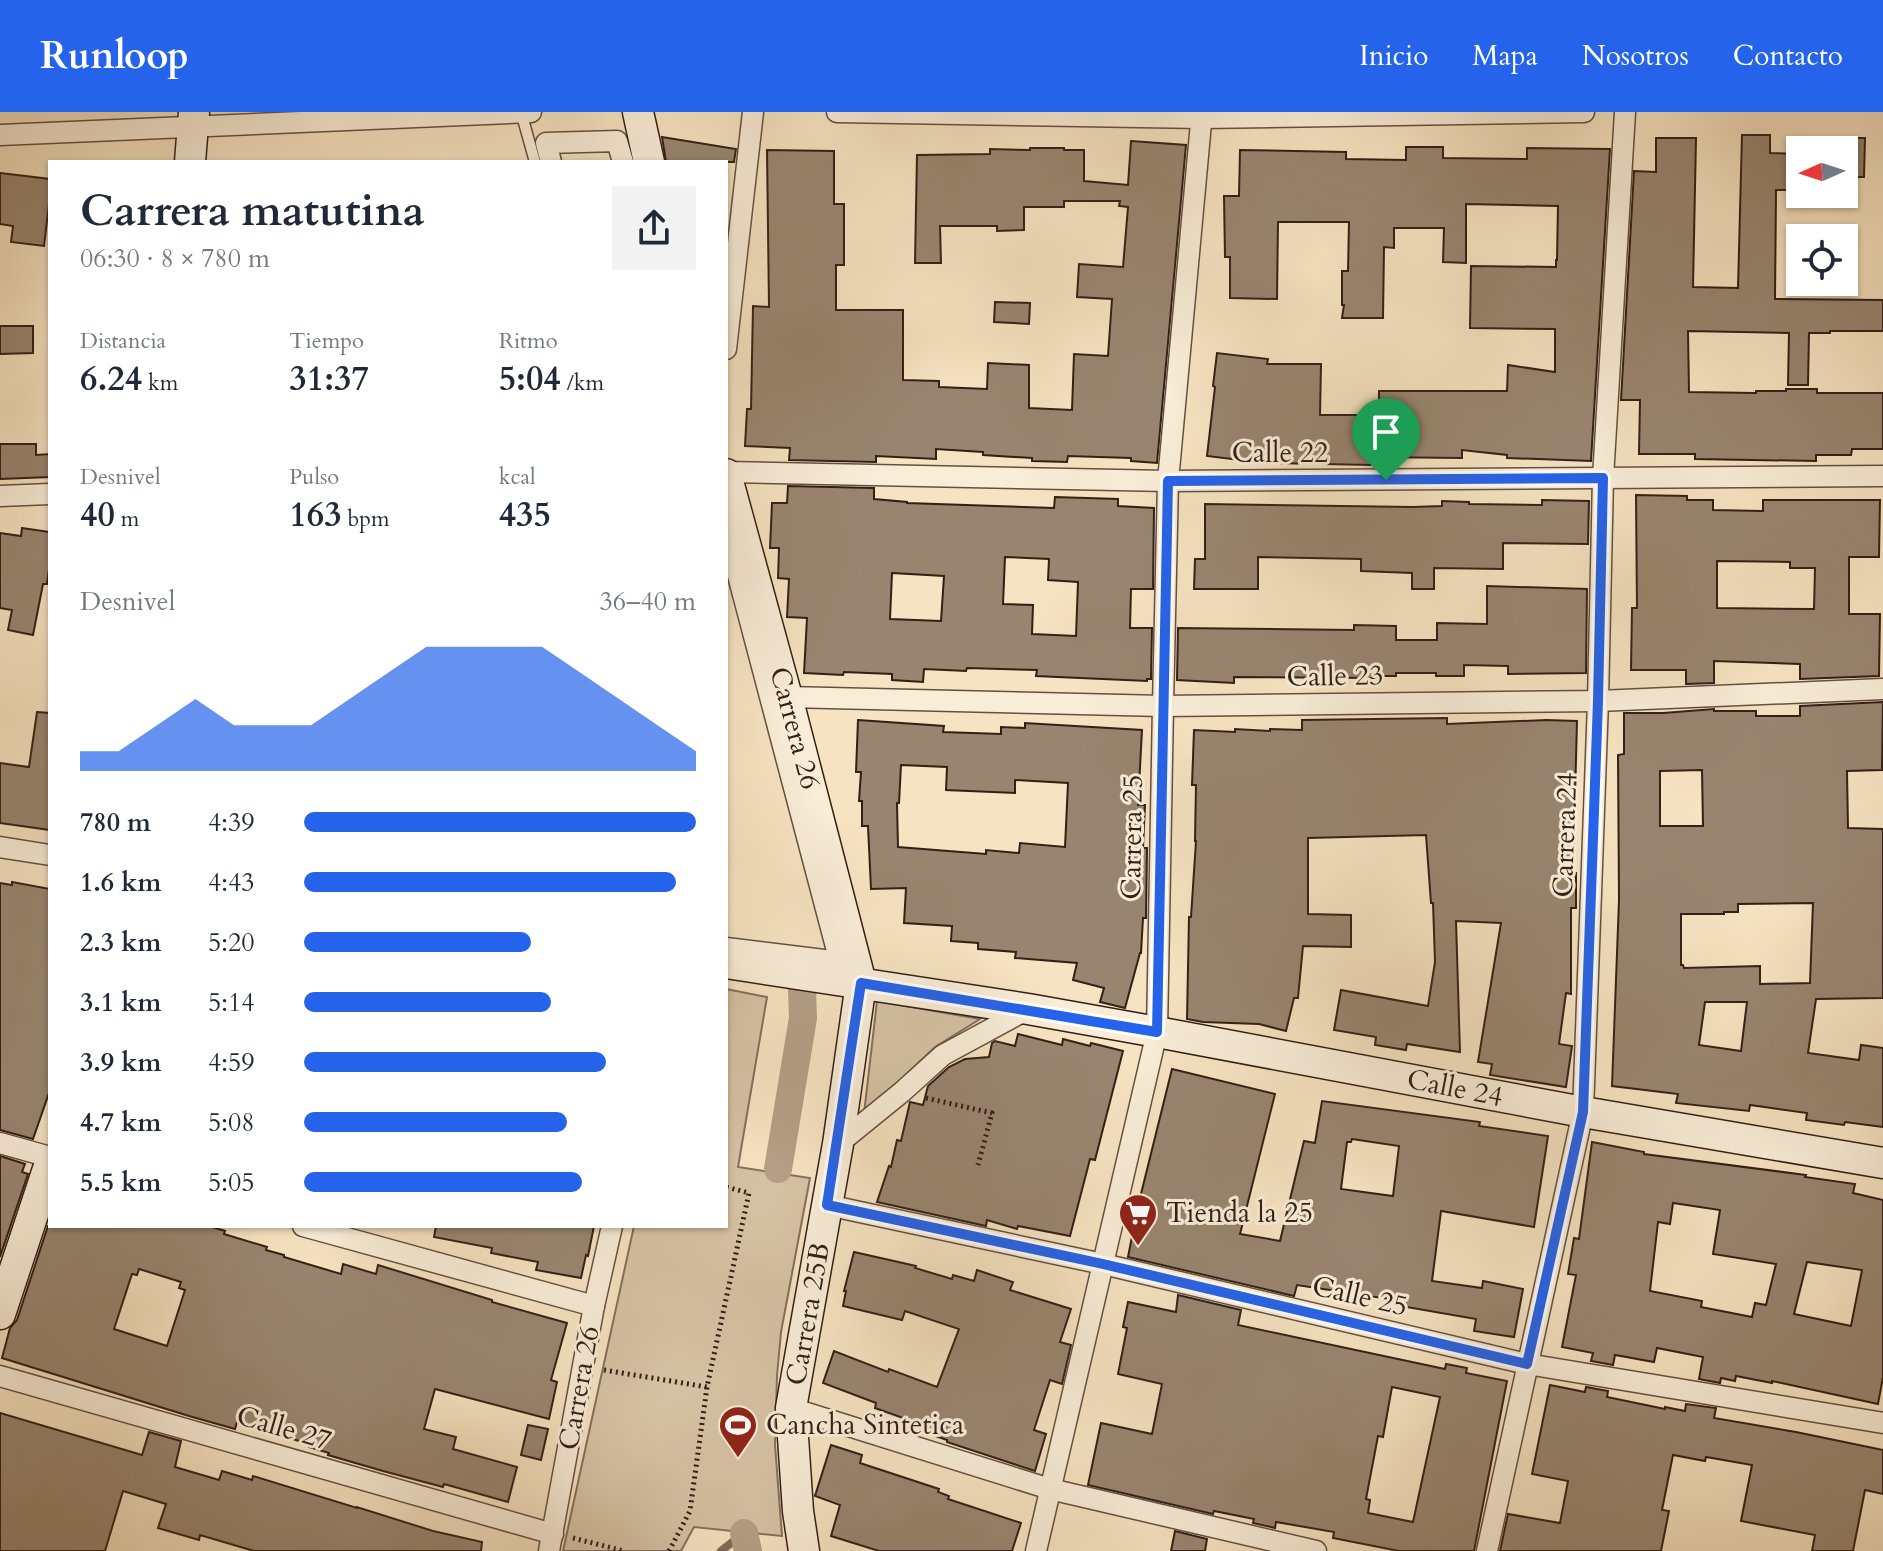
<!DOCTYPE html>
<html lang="es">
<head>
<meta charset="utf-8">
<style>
  body { margin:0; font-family:Cardo,serif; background:#f2f2f3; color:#1f2937; height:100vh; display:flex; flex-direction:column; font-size:30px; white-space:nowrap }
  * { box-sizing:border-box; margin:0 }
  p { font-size:26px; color:#747a83 }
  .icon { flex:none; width:44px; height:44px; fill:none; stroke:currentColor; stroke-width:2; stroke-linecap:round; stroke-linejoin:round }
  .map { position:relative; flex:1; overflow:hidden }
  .side { position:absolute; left:48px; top:48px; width:680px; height:1068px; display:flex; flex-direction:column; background:#fff; border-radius:0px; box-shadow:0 2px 6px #0004 }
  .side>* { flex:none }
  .needle { width:52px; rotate:267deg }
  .buttons { position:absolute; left:1786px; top:24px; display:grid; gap:16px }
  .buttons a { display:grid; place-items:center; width:72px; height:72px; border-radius:0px; background:#fff; box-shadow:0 2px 6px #0004; font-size:40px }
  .pin { position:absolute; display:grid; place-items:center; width:68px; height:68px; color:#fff; margin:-82px -34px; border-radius:50% 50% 50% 0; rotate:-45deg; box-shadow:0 0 8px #0007 }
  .pin .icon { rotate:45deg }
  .round { display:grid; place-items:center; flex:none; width:84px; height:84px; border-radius:0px; background:#f2f2f3 }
  .overview { display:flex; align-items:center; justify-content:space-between; height:136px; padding:0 32px }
  h1 { font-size:44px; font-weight:700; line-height:60px }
  .stats { display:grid; grid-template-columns:repeat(3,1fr); gap:12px; height:136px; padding:8px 32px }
  .stats div { display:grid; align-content:center }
  .stats b { font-size:34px; font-weight:700 }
  .stats small { font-size:22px; font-weight:400 }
  .stats p { font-size:22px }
  .chart { height:224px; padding:16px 32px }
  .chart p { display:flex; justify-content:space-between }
  .chart svg { width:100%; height:144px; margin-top:8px; fill:#2563eb; opacity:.7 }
  ul { padding:0 32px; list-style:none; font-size:26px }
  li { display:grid; grid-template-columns:128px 96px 1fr; align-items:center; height:60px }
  li i { height:20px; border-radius:10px; background:#2563eb }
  header { display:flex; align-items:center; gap:48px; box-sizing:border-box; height:112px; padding:0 40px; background:#2563eb; color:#fff }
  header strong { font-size:38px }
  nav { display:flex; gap:44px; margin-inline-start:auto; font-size:28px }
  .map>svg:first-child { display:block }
  .green { fill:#d5c2a4; stroke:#84705e; stroke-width:2 }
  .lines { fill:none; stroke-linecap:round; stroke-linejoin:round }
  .stream { stroke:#806c5a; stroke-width:8 }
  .canal { stroke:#b4a087; stroke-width:28 }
  .building { fill:#98856f; stroke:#331f17; stroke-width:2; fill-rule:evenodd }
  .lane-casing { stroke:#645042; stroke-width:13 }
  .street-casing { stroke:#645042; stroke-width:23 }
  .secondary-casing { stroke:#331f17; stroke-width:33 }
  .path { stroke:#331f17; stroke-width:5; stroke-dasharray:2 4; stroke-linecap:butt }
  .lane { stroke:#f9edd7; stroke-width:10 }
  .street { stroke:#f9edd7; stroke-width:20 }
  .secondary { stroke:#f9edd7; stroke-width:30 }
  .route-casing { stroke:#fff; stroke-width:16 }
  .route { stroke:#2563eb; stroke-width:10 }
  .labels { text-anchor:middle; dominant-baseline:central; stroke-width:6; stroke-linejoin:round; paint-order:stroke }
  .street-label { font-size:28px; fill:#331f17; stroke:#f9edd7 }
  .poi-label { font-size:28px; fill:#331f17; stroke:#f9edd7; text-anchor:start }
</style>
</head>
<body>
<header>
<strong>Runloop</strong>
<nav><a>Inicio</a><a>Mapa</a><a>Nosotros</a><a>Contacto</a></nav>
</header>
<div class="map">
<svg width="1883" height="1439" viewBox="0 0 1883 1439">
  <rect width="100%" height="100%" fill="#f6e3c1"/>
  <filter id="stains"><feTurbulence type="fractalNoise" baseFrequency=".0025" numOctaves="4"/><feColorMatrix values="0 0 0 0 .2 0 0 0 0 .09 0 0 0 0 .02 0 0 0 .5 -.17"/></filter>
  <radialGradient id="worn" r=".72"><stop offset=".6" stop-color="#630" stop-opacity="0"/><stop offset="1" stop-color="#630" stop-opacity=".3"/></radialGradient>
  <!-- green -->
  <g class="green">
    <polygon points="726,877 767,885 738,1055 810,1066 781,1220 777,1264 775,1333 782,1424 694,1415 681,1439 563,1439 634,1114 726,1114"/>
    <polygon points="877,889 980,907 935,935 864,1002"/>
  </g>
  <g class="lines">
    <!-- stream -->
    <polyline class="stream" points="721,1439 744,1421"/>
    <!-- canal -->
    <g class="canal">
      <polyline points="778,1057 803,906 801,850"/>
      <polyline points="744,1421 748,1439"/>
    </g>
  </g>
  <!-- building -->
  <g class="building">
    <polygon points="1742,23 1770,23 1770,41 1800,42 1800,78 1776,78 1775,187 1883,188 1883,219 1830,219 1830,221 1809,221 1808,273 1788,273 1789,221 1688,219 1689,280 1756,281 1756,279 1786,279 1786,277 1817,277 1817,281 1883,281 1883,337 1852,337 1851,343 1816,343 1816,349 1695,347 1695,342 1639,342 1640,288 1621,288 1634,59 1656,60 1656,26 1696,26 1693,175 1738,176"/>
    <polygon points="662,25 736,37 734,50 666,50"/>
    <polygon points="1844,26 1865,26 1864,65 1844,65"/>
    <polygon points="1131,29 1186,33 1157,351 1131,349 1131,346 1068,344 1067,350 1032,349 1032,346 983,343 983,340 936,337 936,347 876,344 876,350 789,348 790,336 745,334 747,297 751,297 753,194 769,195 767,38 834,39 834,92 844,92 844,153 836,153 836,198 903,198 903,268 939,269 939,275 987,277 988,251 1029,253 1029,296 1072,298 1074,242 1108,244 1112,187 1077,185 1079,152 1123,155 1128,95 1119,94 1120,89 1064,89 1064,95 1024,95 1024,118 997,119 997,114 940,114 941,151 915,151 917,43 990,42 990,37 1030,38 1030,36 1064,36 1064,38 1084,38 1084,69 1128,73"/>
    <polygon points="1406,35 1443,35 1443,46 1527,47 1527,36 1610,37 1591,349 1507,346 1507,343 1462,338 1462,346 1372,345 1372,353 1264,351 1207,344 1215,275 1213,274 1217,241 1268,247 1267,252 1321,252 1320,303 1379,303 1379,279 1507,279 1508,253 1555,260 1555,217 1470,216 1471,154 1556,155 1556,148 1557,148 1558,94 1466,92 1466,151 1443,150 1444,116 1394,116 1394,136 1384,135 1383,206 1342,206 1344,193 1342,193 1342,159 1348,159 1349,110 1278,110 1277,187 1230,186 1230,145 1225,145 1224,84 1239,84 1240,38 1346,40 1346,47 1406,48"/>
    <polygon points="0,61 50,67 50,84 44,134 11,130 13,114 0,112"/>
    <polygon points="995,190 1030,191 1029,212 994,210"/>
    <polygon points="0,214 33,214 33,241 0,242"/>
    <polygon points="0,332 36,332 36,343 50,342 50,365 0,367"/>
    <path d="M788,374L874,376V387L907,390V391L1054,396L1055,385L1118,387V394L1154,396L1153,477H1131L1130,516H1152L1151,567H1147V569L1036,564L1037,558L967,556L966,559L924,557L923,570L892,568V562L844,560L843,563L804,561L807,506L787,505L789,467L778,466L779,436H770L772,391H787ZM1005,445L1049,447L1048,468L1078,470L1076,524L1032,522L1033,493L1003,492ZM892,461L944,464L941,509L890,507Z"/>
    <path d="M1636,383L1687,384V388H1713V398L1763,399V388H1880L1879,445H1849V502H1880L1879,564L1800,567V552L1714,549V571L1686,572V558H1631L1632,496H1637ZM1717,449L1790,450V456H1815L1814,497L1717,496Z"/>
    <polygon points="1542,388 1589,389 1588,432 1503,431 1503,457 1434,456 1434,477 1412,477 1412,461 1361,459 1361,447 1258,445 1258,477 1194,477 1195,447 1205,447 1205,392 1413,395 1442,394 1442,389 1469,390 1469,392 1542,393"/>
    <polygon points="22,416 50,420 50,450 47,472 43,472 33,523 8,518 12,498 0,496 0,421 21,424"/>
    <polygon points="1487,474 1587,477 1586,561 1508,562 1508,554 1464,553 1464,564 1436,564 1436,561 1396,561 1396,564 1374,564 1374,566 1234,565 1234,571 1177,568 1178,516 1354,518 1354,513 1396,514 1396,528 1437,528 1437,511 1487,512"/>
    <path d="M1883,590L1882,658L1847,659L1848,716L1883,717V886L1816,887L1808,941L1859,948L1861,933L1883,936V1015L1845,1010L1844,1013L1806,1008L1807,1001L1750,993L1749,999L1676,991L1678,982L1612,974L1619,788L1618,643L1624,642V601H1663L1714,597V599H1756V604H1800V594ZM1702,658L1703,714H1660V659ZM1813,791L1810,871L1760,872V854L1684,856L1683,853H1681V802H1724V800H1738V792ZM1705,890H1747L1741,939L1699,933Z"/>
    <polygon points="37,600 50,601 50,718 0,711 0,651 29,655"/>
    <polygon points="1447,606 1447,612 1546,608 1577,609 1573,761 1576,761 1576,796 1571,796 1571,882 1566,881 1559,932 1572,934 1566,975 1490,963 1492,952 1478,950 1501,811 1456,809 1460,940 1407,932 1406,938 1375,933 1376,925 1334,918 1341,878 1428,894 1435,850 1433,791 1431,791 1426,723 1308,726 1308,802 1351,803 1351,835 1303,834 1298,886 1294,886 1286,919 1259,912 1203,910 1187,907 1189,805 1191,805 1196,729 1195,729 1196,673 1192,673 1194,618 1235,620 1235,617 1270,619 1270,617 1302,618 1302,608"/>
    <path d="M858,608L944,614L943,620L1001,622V615L1025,616V611L1142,618L1138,693H1145L1143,736H1147L1146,806H1143L1141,841H1140L1125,896L1100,890L1104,876L1073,868L1077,851L1015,846L1016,840L978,837V831L951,829L952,814L904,811L906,776L871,777L868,714H862V689H859L861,660H856ZM901,653L947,655L946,678L1015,681V668L1068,671L1065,735L1020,731L1019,741L986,738V742L898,735L897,691H899Z"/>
    <polygon points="12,770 50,777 50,978 33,1027 0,1018 0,771 12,773"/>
    <polygon points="1018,922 1062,933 1063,927 1090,934 1091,931 1123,939 1095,1048 1090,1047 1070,1124 1018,1114 1017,1117 987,1108 986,1114 877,1090 889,1054 891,1055 897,1028 901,1029 910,990 923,993 928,974 949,955 965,947 989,945 992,931 995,929 1015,934"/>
    <path d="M1172,957L1275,982L1240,1122L1280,1129L1304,1029L1315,1031L1322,989L1480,1010L1479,1014L1548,1024L1534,1115L1441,1099L1432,1169L1482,1176L1483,1169L1523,1177L1514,1225L1474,1219L1476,1207L1395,1193L1396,1188L1297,1173L1294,1184L1128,1145L1138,1094ZM1352,1027L1399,1034L1393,1084L1341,1077L1347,1030H1351Z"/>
    <path d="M1592,1030L1644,1040V1042L1806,1063L1805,1065L1855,1072L1853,1081L1883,1088V1265L1878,1292L1772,1269V1271L1736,1264L1735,1269L1721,1266L1720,1271L1699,1267L1703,1245L1657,1236L1654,1250L1615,1243L1613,1253L1591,1249L1593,1241L1562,1235L1576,1163L1568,1162L1574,1126L1579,1127ZM1673,1091L1720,1098L1713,1142L1776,1152L1766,1193L1755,1191L1752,1205L1701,1195L1702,1189L1650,1179L1658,1110L1670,1112ZM1807,1150L1862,1158L1851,1214L1794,1202Z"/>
    <polygon points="0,1044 25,1052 22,1060 28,1062 0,1145"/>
    <path d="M48,1114H209L225,1119L224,1122L267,1135L266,1138L284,1143V1145L341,1162L343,1152L376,1162L378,1153L492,1188V1190L567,1211L551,1268L557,1270L549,1307L435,1277L424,1317L456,1325L453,1337L517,1355L508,1390L444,1372L443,1375L383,1359L328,1343L329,1341L309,1335V1332L283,1324L284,1323L237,1310L235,1317L189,1304L2,1246L10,1216L17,1208ZM139,1157L181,1170L179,1176L185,1178L167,1234L114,1217L132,1162L137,1163Z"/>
    <polygon points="436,1114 594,1114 588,1144 586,1143 581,1166 536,1158 538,1150 491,1141 492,1136 434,1125"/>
    <polygon points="854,1140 916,1154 915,1156 952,1167 953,1163 974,1169 977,1158 1013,1170 1010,1178 1071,1197 1060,1230 1071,1233 1062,1272 1050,1268 1034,1318 1046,1322 1035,1359 947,1330 947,1328 921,1319 923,1313 875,1296 876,1291 823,1271 834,1239 888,1260 889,1257 937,1275 959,1217 905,1199 902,1208 843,1194 846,1179 844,1179"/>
    <path d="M1178,1183L1241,1198L1238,1213L1445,1257L1446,1252L1467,1256L1466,1261L1507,1269L1474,1439H1399L1333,1426L1334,1420L1276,1410L1275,1416L1253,1411L1254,1407L1214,1399L1213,1402L1088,1373L1101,1311L1152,1322L1162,1272L1118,1262L1127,1216L1123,1215L1128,1190L1176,1200ZM1392,1275L1440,1285L1413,1410L1368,1401L1370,1388L1366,1387L1378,1324L1383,1325Z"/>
    <polygon points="1550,1273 1585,1280 1586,1275 1608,1279 1607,1285 1665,1297 1665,1295 1685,1299 1686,1292 1716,1296 1714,1306 1796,1320 1883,1338 1883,1382 1865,1378 1853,1439 1812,1439 1815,1423 1741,1409 1752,1353 1706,1345 1705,1349 1673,1343 1662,1398 1669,1399 1661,1439 1500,1439 1508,1402 1560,1411 1568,1369 1532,1362"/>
    <polygon points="0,1301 142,1343 149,1320 181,1329 175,1355 219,1368 222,1359 252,1368 253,1364 357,1396 357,1395 433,1419 482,1430 481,1439 254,1439 200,1423 199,1428 158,1416 166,1392 123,1379 105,1439 0,1439"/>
    <polygon points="528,1313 548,1317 541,1348 521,1343"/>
    <polygon points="831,1333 862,1343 860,1351 939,1377 938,1380 949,1384 948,1387 1021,1411 1012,1439 879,1439 831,1424 840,1393 815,1384"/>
    <polygon points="1175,1419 1207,1427 1205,1439 1171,1439"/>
  </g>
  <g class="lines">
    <defs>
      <polyline id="lane" points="521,0 535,50"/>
      <g id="street">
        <polyline points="837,0 1202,6 1584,0"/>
        <polyline points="0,23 531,0"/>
        <polyline points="551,50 546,31 617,29 623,50"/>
        <polyline points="726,237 753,0"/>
        <polyline points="726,360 1168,369 1883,364"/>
        <polyline points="0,384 50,382"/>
        <polyline points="726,418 840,850 726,836"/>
        <polyline points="787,585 1163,594 1598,589 1883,577"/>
        <polyline points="0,735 50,743"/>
        <polyline points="0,1031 50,1045"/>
        <polyline points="838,1032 902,980 943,943 1028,897"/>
        <polyline points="827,1093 1103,1152 1527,1252 1883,1311"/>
        <polyline points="303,1114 594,1194"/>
        <polyline points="0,1264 553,1422"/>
        <polyline points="791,1296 1050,1377 1316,1439"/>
        <polyline points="549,1439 594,1194 612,1114"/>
        <polyline points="1036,1439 1157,920 1163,594 1168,369 1202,0"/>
        <polyline points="1487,1439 1583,1000 1598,589 1603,366 1625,0"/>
      </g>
      <g id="secondary">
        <polyline points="638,0 649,50"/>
        <polyline points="190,50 194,0"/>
        <polyline points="726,362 787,585 861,871 838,1032 791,1296 798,1399 804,1439"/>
        <polyline points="726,851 1028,897 1157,920 1583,1000 1883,1051"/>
        <polyline points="0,1202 50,1051"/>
      </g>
    </defs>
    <!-- lane casing -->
    <use href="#lane" class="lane-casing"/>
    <!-- street casing -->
    <use href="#street" class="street-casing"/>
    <!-- secondary casing -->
    <use href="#secondary" class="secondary-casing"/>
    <!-- path -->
    <g class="path">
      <polyline points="926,986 992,1001 978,1053"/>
      <polyline points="604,1258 707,1275"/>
      <polyline points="573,1426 624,1439"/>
      <polyline points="669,1439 690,1399 707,1275 749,1081 726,1075"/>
    </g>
    <!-- lane -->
    <use href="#lane" class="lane"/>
    <!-- street -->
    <use href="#street" class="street"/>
    <!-- secondary -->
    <use href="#secondary" class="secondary"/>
  </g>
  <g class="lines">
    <defs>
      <polygon id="route" points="1603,366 1598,589 1583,1000 1527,1252 1103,1152 827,1093 861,871 1157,920 1168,369"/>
    </defs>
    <!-- route casing -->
    <use href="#route" class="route-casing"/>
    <!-- route -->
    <use href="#route" class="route"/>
  </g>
  <!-- icons -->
  <defs>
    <symbol id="supermarket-pin" viewBox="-11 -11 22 30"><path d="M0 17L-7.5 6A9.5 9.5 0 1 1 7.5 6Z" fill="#8f2418" stroke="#f9edd7"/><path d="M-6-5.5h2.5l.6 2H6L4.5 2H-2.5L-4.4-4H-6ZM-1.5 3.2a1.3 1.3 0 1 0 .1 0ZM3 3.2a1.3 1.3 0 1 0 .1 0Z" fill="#fff"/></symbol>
    <symbol id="stadium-pin" viewBox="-11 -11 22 30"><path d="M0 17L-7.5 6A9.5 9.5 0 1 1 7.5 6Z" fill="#8f2418" stroke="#f9edd7"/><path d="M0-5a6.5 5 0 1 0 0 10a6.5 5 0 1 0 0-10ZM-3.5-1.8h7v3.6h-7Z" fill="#fff"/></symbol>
  </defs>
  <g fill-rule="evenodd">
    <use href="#supermarket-pin" x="1116" y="1079" width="44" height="60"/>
    <use href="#stadium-pin" x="716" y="1291" width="44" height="60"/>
  </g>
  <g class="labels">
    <!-- street labels -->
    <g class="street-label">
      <text x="1280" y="341">Calle 22</text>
      <text transform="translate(1335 564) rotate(-1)">Calle 23</text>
      <text transform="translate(795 616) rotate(75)">Carrera 26</text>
      <text transform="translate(1565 723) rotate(-88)">Carrera 24</text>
      <text transform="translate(1132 725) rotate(-89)">Carrera 25</text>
      <text transform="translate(1455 976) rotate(11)">Calle 24</text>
      <text transform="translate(1360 1184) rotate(13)">Calle 25</text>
      <text transform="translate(808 1202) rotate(-80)">Carrera 25B</text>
      <text transform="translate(579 1276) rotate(-80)">Carrera 26</text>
      <text transform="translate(284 1316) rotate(16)">Calle 27</text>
    </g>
    <!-- poi labels -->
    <g class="poi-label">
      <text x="1166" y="1101">Tienda la 25</text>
      <text x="766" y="1313">Cancha Sintetica</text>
    </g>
  </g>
  <rect width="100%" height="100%" filter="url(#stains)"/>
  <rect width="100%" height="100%" fill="url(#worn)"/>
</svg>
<div class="buttons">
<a><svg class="needle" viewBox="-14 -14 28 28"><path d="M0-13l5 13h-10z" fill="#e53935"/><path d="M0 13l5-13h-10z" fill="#747a83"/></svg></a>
<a><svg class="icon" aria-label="locate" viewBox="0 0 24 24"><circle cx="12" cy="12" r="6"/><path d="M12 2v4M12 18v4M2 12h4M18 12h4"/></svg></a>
</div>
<div class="pin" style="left:1386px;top:368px;background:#1e9e55"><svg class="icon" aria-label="arrive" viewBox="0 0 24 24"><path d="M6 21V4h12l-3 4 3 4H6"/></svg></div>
<section class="side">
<div class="overview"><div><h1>Carrera matutina</h1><p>06:30 · 8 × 780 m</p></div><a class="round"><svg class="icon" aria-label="share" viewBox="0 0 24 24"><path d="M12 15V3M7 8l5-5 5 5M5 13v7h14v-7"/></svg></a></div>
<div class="stats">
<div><p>Distancia</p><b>6.24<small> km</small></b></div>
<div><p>Tiempo</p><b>31:37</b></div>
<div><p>Ritmo</p><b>5:04<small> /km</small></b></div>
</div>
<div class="stats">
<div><p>Desnivel</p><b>40<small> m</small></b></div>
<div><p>Pulso</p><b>163<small> bpm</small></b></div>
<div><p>kcal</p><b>435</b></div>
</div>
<div class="chart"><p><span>Desnivel</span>36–40 m</p>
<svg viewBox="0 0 160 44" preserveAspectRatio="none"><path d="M0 44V38L10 38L20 30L30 22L40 30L50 30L60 30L70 22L80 14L90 6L100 6L110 6L120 6L130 14L140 22L150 30L160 38V44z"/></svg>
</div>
<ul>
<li><b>780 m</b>4:39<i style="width:100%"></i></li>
<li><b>1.6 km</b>4:43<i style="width:95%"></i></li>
<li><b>2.3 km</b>5:20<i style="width:58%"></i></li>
<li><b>3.1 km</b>5:14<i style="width:63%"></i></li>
<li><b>3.9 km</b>4:59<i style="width:77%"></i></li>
<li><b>4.7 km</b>5:08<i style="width:67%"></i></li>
<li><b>5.5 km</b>5:05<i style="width:71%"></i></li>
</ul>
</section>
</div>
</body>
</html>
